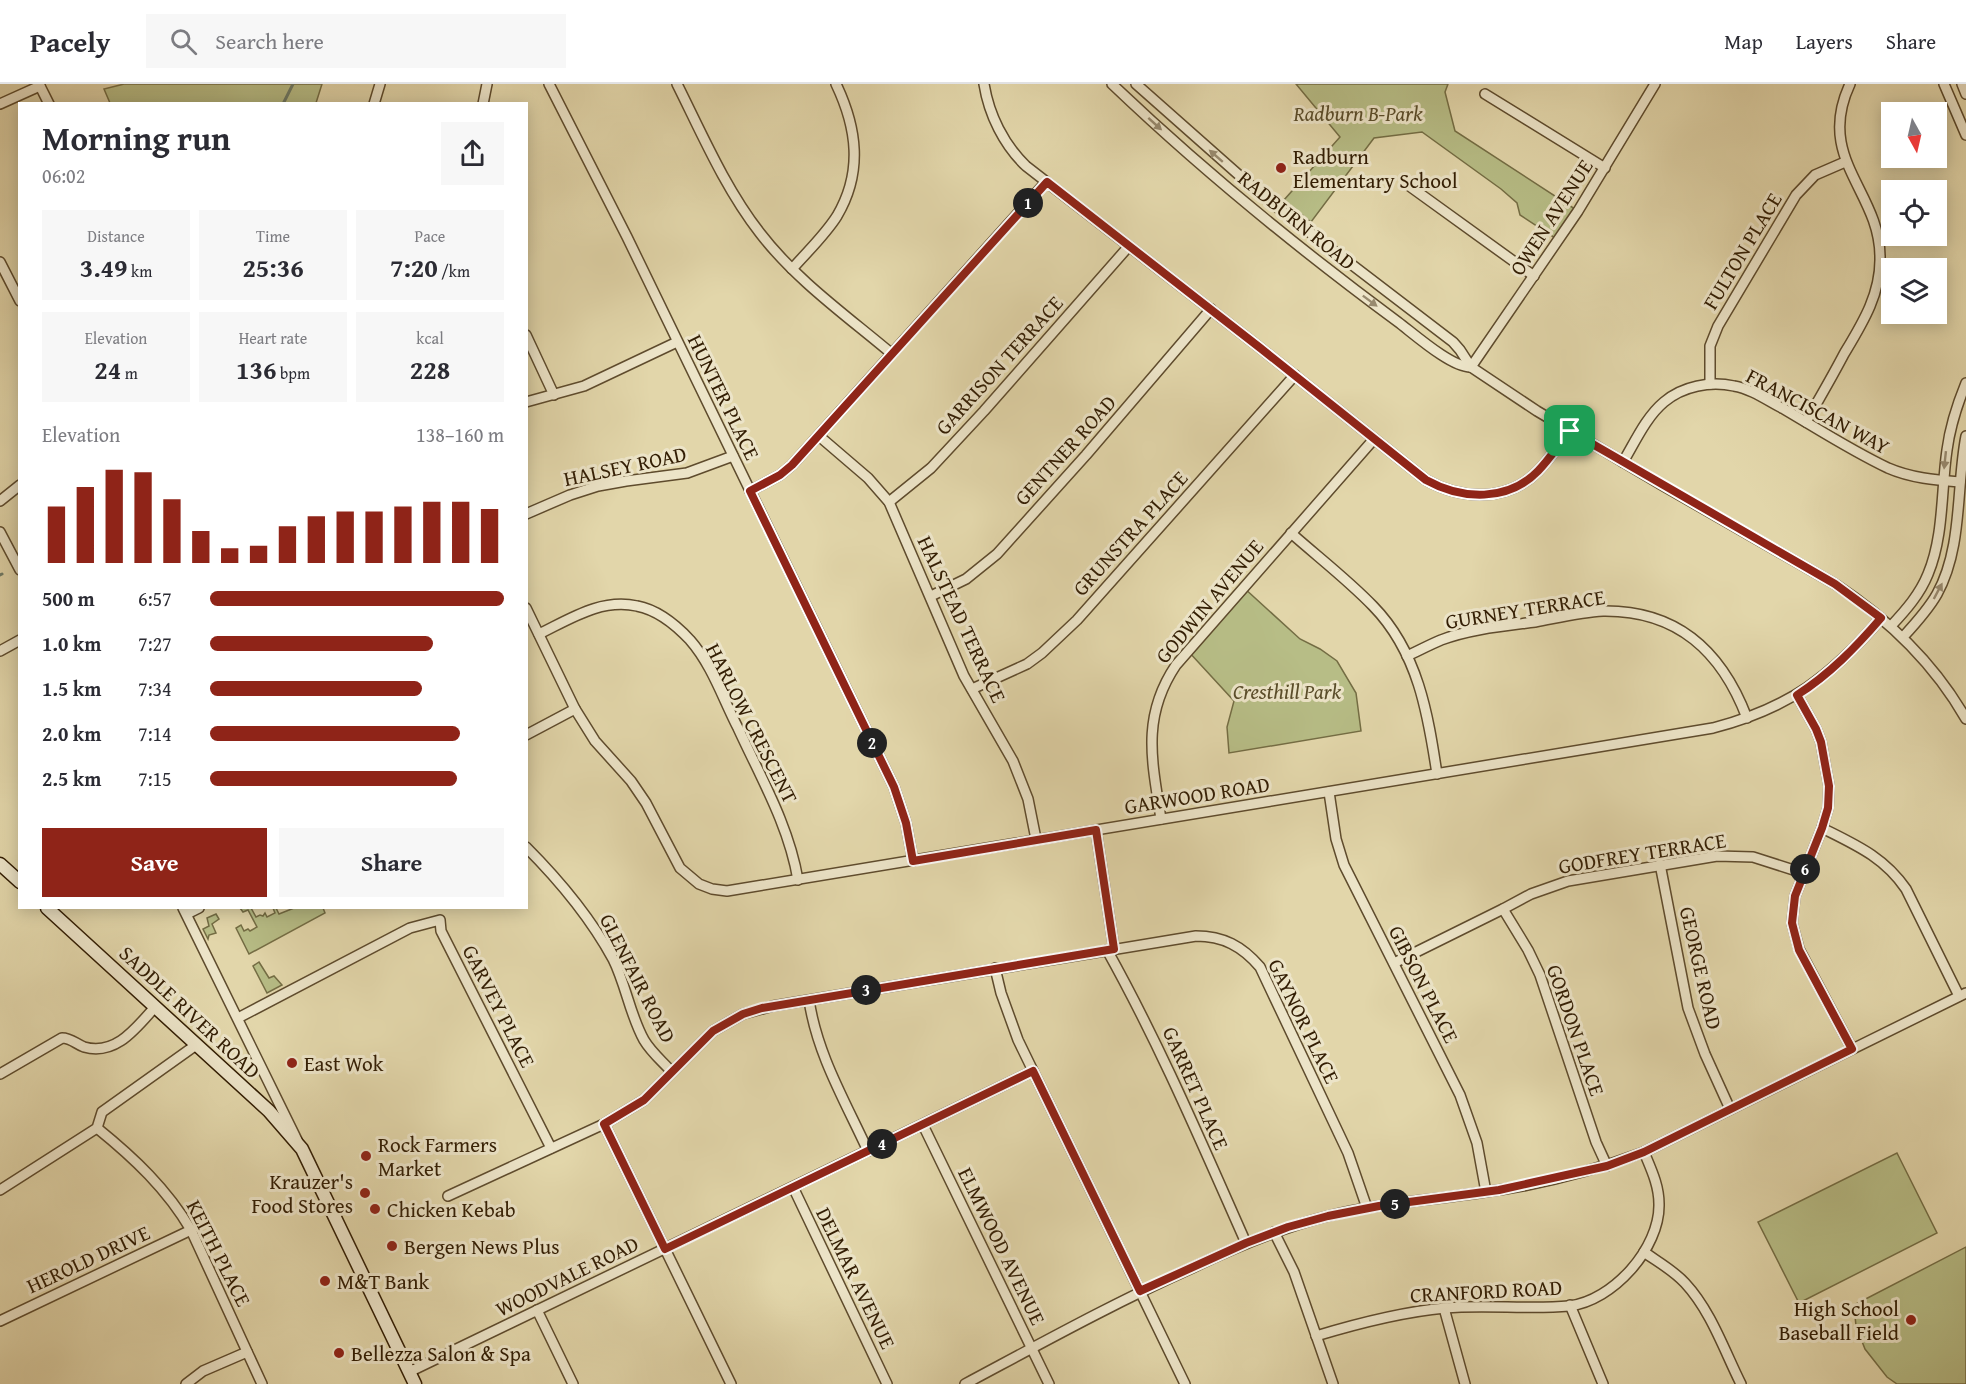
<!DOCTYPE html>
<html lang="en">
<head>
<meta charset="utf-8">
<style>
  body { margin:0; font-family:"Gentium Book Plus",serif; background:#f7f7f7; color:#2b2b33; height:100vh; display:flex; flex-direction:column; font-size:22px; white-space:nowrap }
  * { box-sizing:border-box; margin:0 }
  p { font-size:20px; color:#7c7c81 }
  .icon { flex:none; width:33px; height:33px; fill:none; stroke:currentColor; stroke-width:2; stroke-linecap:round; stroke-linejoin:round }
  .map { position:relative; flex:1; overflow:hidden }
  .sheet { position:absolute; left:18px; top:18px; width:510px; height:807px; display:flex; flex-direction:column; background:#fff; border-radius:0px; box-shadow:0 3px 15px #0003 }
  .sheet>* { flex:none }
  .needle { width:39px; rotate:172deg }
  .controls { position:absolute; left:1881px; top:18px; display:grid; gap:12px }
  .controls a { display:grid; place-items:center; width:66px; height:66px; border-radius:0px; background:#fff; box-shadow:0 3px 15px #0003; font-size:30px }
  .pin { position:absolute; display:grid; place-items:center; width:51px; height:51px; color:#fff; margin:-26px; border-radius:12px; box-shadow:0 3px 9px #0006 }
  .km { position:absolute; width:30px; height:30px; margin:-15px; border-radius:50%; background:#222; color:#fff; font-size:16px; line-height:30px; text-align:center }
  .round { display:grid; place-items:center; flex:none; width:63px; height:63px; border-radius:0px; background:#f7f7f7 }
  .overview { display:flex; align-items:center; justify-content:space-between; height:102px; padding:0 24px }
  h1 { font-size:33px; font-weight:800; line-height:45px }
  .metrics { display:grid; grid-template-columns:repeat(3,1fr); gap:9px; height:102px; padding:6px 24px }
  .metrics div { display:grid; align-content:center; border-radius:0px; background:#f7f7f7; text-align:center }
  .metrics b { font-size:26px; font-weight:800 }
  .metrics small { font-size:16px; font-weight:400 }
  .metrics p { font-size:16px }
  .chart { height:168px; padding:12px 24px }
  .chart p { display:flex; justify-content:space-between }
  .chart svg { width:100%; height:108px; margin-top:6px; stroke:#8f2418; stroke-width:6 }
  .cta { display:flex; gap:12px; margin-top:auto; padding:12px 24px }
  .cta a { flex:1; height:69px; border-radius:0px; background:#8f2418; color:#fff; font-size:24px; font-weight:800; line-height:69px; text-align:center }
  .cta a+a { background:#f7f7f7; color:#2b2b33 }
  ul { padding:0 24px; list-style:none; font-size:20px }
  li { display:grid; grid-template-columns:96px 72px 1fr; align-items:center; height:45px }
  li i { height:15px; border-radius:8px; background:#8f2418 }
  header { display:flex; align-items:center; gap:36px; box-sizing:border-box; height:84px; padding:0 30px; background:#fff; border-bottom:2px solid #e1e1e2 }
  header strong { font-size:28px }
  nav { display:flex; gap:33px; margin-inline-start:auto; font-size:21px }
  .search { width:420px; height:54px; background:#f7f7f7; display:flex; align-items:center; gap:15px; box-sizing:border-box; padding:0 21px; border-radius:0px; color:#7c7c81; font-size:22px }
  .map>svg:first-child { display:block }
  .green { fill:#b7bd86; stroke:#746d44; stroke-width:1.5 }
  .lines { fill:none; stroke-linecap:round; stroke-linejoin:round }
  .stream { stroke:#6d7b68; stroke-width:3 }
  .minor-casing { stroke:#5e4b2d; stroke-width:12 }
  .secondary-casing { stroke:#321d03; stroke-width:15 }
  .minor { stroke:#ece4c8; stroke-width:9 }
  .secondary { stroke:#ece4c8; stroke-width:12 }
  .oneway { fill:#988a6f }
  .route-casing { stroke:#fff; stroke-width:12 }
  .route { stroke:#8f2418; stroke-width:8 }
  .poi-dot { fill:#8f2418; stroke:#ece4c8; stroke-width:2 }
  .labels { text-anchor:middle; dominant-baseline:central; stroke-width:6; stroke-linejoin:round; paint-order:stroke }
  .park-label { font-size:21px; font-style:italic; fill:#5a4d2a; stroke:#ece4c8 }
  .poi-label { font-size:21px; fill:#321d03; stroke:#ece4c8; text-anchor:start }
  .street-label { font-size:21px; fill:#321d03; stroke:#ece4c8 }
</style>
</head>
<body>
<header>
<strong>Pacely</strong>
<div class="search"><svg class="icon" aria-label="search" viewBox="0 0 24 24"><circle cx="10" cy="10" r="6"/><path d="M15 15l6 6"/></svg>Search here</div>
<nav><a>Map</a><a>Layers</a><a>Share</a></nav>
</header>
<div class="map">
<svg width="1966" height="1300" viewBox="0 0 1966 1300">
  <rect width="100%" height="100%" fill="#e2d6aa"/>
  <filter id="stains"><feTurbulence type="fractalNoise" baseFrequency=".00333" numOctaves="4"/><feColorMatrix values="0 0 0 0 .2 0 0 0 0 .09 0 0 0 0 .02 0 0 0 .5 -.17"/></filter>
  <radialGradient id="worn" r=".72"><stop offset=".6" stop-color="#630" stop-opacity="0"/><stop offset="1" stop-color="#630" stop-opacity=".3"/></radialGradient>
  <!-- green -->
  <g class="green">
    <polygon points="124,0 322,0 316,19 110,19 104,5"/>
    <polygon points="1296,0 1448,0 1445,8 1455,47 1578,127 1558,156 1520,131 1517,119 1501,105 1422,48 1374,54 1311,138 1284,116 1340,53"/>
    <polygon points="1243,503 1300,555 1320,565 1337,577 1356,609 1361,647 1229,669 1227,643 1234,617 1188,567"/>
    <polygon points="240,824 251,824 256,833 260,831 263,832 265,829 267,833 275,829 273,824 276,824 279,830 294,824 323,824 325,829 249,870 236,844 241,841 244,847 248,845 250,847 257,843 248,826 243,828"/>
    <polygon points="216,830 219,835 212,840 216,849 209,851 208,855 203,845 209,842 207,834"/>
    <polygon points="259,878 269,894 274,892 282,901 267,909 253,882"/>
    <polygon points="1897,1069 1937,1149 1799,1219 1758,1138"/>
    <polygon points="1966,1163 1966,1300 1897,1300 1887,1293 1865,1265 1856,1242 1854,1221"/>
  </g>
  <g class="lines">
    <!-- stream -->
    <g class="stream">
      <polyline points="283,20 293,0"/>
      <polyline points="0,491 2,490"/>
    </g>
    <defs>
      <g id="minor">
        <polyline points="39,0 49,20"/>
        <polyline points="549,0 627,153 894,703 906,739 913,777"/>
        <path d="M677,0C702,50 725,104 760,149C796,196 847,232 892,270"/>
        <path d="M984,0C989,31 1004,61 1026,82L1259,263L1426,396C1462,416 1508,418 1538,387C1550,375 1559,360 1570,347"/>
        <path d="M1112,0C1202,86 1298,164 1398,238C1414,250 1452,284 1471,283"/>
        <path d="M1136,0L1266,115L1453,258L1460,266L1471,283L1537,327L1662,401L1835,500C1888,535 1934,579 1966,635"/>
        <polyline points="1944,0 1966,51"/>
        <polyline points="1962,0 1966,10"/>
        <polyline points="1485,10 1605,84"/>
        <polyline points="0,20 40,2"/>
        <polyline points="374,20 380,0"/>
        <polyline points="483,20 487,0"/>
        <polyline points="1408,101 1534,192"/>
        <polyline points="0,178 20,217"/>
        <path d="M792,185C807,168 825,151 837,132C863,88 857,44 836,0"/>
        <polyline points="526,251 554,311"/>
        <polyline points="1471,283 1578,127 1655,0"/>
        <polyline points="1710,300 1710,262 1718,242 1796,111 1815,91 1845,78"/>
        <polyline points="526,318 584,302 677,258"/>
        <path d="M1806,338C1819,315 1832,293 1844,270C1862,240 1881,210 1880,173C1880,107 1815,75 1850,0"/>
        <polyline points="819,352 868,394 889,418 964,592 1013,677 1028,715 1036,755"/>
        <path d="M1623,378C1635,358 1646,333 1664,318C1683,302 1710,297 1734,302C1752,305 1768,317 1784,325C1818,345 1852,367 1888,384C1911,394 1935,396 1960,398"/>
        <polyline points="750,407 780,391 792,381 1046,98"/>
        <polyline points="0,417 20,401"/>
        <polyline points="889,418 931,384 984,327 1129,162"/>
        <polyline points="526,430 570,411 598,402 626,397 687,389 733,372"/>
        <polyline points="0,448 20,486"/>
        <path d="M1291,449C1318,473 1348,496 1373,522C1418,568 1428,630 1437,690"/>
        <polyline points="931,512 966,495 997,470 1086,371 1211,225"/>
        <path d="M526,524L575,625L595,657L631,697L646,719L680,784L699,800L712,805L727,807L1713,644C1789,624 1831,593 1881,534"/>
        <path d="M1891,542C1906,526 1920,510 1928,490C1944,452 1941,407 1947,366C1950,343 1957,321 1966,299"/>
        <path d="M539,550C570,535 601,514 637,522C658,526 676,541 690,556C712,581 723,615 738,644C761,694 789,742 798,796"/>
        <path d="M1903,553C1915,540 1928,526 1937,510C1963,463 1956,403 1966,352"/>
        <polyline points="0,567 20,556"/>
        <path d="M1407,572C1418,567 1429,561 1441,556C1470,545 1504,542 1535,538C1557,534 1581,528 1603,527C1678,526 1722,568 1747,634"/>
        <polyline points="972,605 1027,580 1042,569 1077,536 1295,291"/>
        <polyline points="1797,611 1816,645 1821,658 1829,702 1828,724 1822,744 1795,812 1792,839 1799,865 1852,965"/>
        <polyline points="526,651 575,625"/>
        <polyline points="1329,708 1336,755 1344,781 1460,1011 1477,1059 1486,1108"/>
        <path d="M1161,735C1152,677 1141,633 1176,581L1374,355"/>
        <path d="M1822,744C1856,761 1884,773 1906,805L1959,912"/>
        <polyline points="1096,746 1114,865"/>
        <path d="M526,763C560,797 590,833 613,875C626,901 630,931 644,956C651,968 662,977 671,987"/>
        <polyline points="1660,780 1688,924 1705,970 1730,1025"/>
        <polyline points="183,824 297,1056"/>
        <polyline points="1503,825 1528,866 1540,891 1596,1058 1607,1082"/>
        <polyline points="187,830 199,824"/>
        <path d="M1107,866C1160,961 1202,1060 1246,1159"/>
        <polyline points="1394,879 1503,825 1531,810 1568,797 1717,772 1753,773 1803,789"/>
        <polyline points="995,884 1001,909 1018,956 1185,1300"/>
        <path d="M809,916C817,970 845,1017 868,1067"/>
        <polyline points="238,934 410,844 440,836 441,847 551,1064"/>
        <path d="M0,990L62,954C71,954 76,960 84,963C116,972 136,944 155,923"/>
        <polyline points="604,1040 731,1300"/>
        <polyline points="923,1041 1049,1300"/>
        <path d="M97,1044C134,1074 167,1105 191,1146L262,1300"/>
        <polyline points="793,1103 887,1300"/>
        <polyline points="0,1106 97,1044 102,1028 196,961"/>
        <path d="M448,1112L604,1040L644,1016L713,947L743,930L773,922L1196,852C1223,852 1242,862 1260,883L1348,1069L1367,1124"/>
        <polyline points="1274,1148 1294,1188 1333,1300"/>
        <path d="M1644,1168C1658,1178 1673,1186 1685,1199C1711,1227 1724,1266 1741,1300"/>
        <polyline points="1570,1221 1603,1300"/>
        <polyline points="1444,1224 1465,1300"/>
        <polyline points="537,1226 573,1300"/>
        <polyline points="0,1237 191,1146"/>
        <path d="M1316,1252C1359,1239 1401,1228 1445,1224C1486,1220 1528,1226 1569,1222C1613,1217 1660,1164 1659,1120C1659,1101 1651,1085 1644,1068"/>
        <polyline points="409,1288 1033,987"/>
        <polyline points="186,1300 203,1287 247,1268"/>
        <path d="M965,1300C1040,1260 1114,1219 1192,1184C1236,1163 1280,1144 1328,1132C1379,1119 1433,1116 1485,1108C1539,1101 1593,1087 1644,1068L1966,909"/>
      </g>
      <g id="secondary">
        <polyline points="0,780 20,798"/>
        <polyline points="47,824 269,1027 302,1065 415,1300"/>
      </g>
    </defs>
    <!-- minor casing -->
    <use href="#minor" class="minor-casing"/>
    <!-- secondary casing -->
    <use href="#secondary" class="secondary-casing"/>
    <!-- minor -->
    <use href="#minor" class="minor"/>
    <!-- secondary -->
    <use href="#secondary" class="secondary"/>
  </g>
  <!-- one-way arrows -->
  <defs><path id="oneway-solid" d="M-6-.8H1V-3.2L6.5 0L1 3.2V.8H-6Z" transform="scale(1.5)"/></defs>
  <g class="oneway">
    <use href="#oneway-solid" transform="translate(1155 40) rotate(42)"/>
    <use href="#oneway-solid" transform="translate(1216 72) rotate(-139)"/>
    <use href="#oneway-solid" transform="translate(1370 217) rotate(37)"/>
    <use href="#oneway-solid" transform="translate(1945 376) rotate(96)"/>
    <use href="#oneway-solid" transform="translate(1938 507) rotate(-62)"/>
  </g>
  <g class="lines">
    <defs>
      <path id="route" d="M1047,98L1259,263L1426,396C1462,416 1508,418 1538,387C1550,375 1559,360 1570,347L1835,500L1881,534C1856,563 1830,590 1797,611L1816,645L1821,658L1829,702L1828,724L1822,744L1795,812L1792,839L1799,866L1852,965L1644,1068L1607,1082L1499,1106L1379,1122L1328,1132L1288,1143L1246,1159L1140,1207L1033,987L665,1165L604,1040L644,1016L713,947L743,930L762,924L1114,865L1096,746L913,777L906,739L894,703L750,407L780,391L792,381Z"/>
    </defs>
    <!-- route casing -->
    <use href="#route" class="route-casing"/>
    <!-- route -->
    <use href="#route" class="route"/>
  </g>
  <!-- markers -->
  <g class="poi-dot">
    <circle cx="1281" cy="84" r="6"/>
    <circle cx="292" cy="979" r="6"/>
    <circle cx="366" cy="1072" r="6"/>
    <circle cx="365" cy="1109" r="6"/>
    <circle cx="375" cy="1125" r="6"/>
    <circle cx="392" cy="1162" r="6"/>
    <circle cx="325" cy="1197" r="6"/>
    <circle cx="1911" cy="1236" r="6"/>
    <circle cx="339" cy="1269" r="6"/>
  </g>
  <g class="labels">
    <!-- park labels -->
    <g class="park-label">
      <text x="1358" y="29">Radburn B-Park</text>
      <text x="1287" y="607">Cresthill Park</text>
    </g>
    <!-- poi labels -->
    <g class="poi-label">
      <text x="1293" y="72">Radburn<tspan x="1293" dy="24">Elementary School</tspan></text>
      <text x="304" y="979">East Wok</text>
      <text x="378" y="1060">Rock Farmers<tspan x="378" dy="24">Market</tspan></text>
      <text x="353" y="1097" text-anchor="end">Krauzer's<tspan x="353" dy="24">Food Stores</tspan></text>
      <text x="387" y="1125">Chicken Kebab</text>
      <text x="404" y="1162">Bergen News Plus</text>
      <text x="337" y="1197">M&amp;T Bank</text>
      <text x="1899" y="1224" text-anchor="end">High School<tspan x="1899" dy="24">Baseball Field</tspan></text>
      <text x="351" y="1269">Bellezza Salon &amp; Spa</text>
    </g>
    <!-- street labels -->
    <g class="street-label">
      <text transform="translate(1551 133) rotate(-57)">OWEN AVENUE</text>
      <text transform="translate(1297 136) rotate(39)">RADBURN ROAD</text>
      <text transform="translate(1742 167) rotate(-59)">FULTON PLACE</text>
      <text transform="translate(999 281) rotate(-48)">GARRISON TERRACE</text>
      <text transform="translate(724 313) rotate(64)">HUNTER PLACE</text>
      <text transform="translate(1818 327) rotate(28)">FRANCISCAN WAY</text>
      <text transform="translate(1065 366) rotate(-48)">GENTNER ROAD</text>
      <text transform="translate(625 382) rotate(-12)">HALSEY ROAD</text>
      <text transform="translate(1130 449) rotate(-48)">GRUNSTRA PLACE</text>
      <text transform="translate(1209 517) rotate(-50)">GODWIN AVENUE</text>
      <text transform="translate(1525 525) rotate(-9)">GURNEY TERRACE</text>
      <text transform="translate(962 535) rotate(65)">HALSTEAD TERRACE</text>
      <text transform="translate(752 639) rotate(63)">HARLOW CRESCENT</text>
      <text transform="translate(1197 711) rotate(-9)">GARWOOD ROAD</text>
      <text transform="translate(1642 769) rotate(-9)">GODFREY TERRACE</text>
      <text transform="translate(1701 884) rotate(77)">GEORGE ROAD</text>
      <text transform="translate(638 894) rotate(63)">GLENFAIR ROAD</text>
      <text transform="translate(1424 900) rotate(63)">GIBSON PLACE</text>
      <text transform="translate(499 922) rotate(63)">GARVEY PLACE</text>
      <text transform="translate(190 928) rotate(43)">SADDLE RIVER ROAD</text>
      <text transform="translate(1304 937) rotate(64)">GAYNOR PLACE</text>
      <text transform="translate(1576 946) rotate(71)">GORDON PLACE</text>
      <text transform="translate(1196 1004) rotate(66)">GARRET PLACE</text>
      <text transform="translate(1002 1162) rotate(64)">ELMWOOD AVENUE</text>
      <text transform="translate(219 1169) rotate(63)">KEITH PLACE</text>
      <text transform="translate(88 1175) rotate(-25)">HEROLD DRIVE</text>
      <text transform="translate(567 1192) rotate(-26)">WOODVALE ROAD</text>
      <text transform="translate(856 1194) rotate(64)">DELMAR AVENUE</text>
      <text transform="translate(1486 1207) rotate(-3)">CRANFORD ROAD</text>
    </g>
  </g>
  <rect width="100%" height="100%" filter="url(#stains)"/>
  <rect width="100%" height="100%" fill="url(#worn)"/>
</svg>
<div class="controls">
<a><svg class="needle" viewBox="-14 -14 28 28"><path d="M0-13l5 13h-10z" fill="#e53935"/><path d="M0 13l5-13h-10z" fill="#7c7c81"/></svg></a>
<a><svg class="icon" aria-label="locate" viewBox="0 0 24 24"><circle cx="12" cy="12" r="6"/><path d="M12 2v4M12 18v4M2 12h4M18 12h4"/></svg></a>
<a><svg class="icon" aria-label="layers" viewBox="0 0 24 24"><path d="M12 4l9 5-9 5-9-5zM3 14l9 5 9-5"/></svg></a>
</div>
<div class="pin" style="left:1570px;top:347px;background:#1e9e55"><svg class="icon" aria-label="arrive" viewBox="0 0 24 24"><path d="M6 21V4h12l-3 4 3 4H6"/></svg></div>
<b class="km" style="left:1028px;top:119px">1</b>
<b class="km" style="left:872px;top:659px">2</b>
<b class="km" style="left:866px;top:906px">3</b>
<b class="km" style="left:882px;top:1060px">4</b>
<b class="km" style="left:1395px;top:1120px">5</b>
<b class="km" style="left:1805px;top:785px">6</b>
<section class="sheet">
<div class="overview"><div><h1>Morning run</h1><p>06:02</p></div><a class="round"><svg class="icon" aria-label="share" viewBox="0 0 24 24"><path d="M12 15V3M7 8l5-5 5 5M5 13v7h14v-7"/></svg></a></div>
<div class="metrics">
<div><p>Distance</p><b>3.49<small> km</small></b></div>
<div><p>Time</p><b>25:36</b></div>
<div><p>Pace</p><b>7:20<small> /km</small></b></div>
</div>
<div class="metrics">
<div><p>Elevation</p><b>24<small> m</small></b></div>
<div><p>Heart rate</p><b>136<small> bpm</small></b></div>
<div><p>kcal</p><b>228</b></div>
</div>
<div class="chart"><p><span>Elevation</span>138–160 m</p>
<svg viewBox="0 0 160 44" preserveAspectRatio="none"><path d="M5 44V21M15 44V13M25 44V6M35 44V7M45 44V18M55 44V31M65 44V38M75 44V37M85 44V29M95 44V25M105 44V23M115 44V23M125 44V21M135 44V19M145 44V19M155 44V22"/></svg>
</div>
<ul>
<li><b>500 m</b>6:57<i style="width:100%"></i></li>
<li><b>1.0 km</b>7:27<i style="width:76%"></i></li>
<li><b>1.5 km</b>7:34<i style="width:72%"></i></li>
<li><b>2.0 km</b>7:14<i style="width:85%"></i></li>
<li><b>2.5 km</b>7:15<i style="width:84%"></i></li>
</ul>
<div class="cta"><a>Save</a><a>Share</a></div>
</section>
</div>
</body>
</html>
